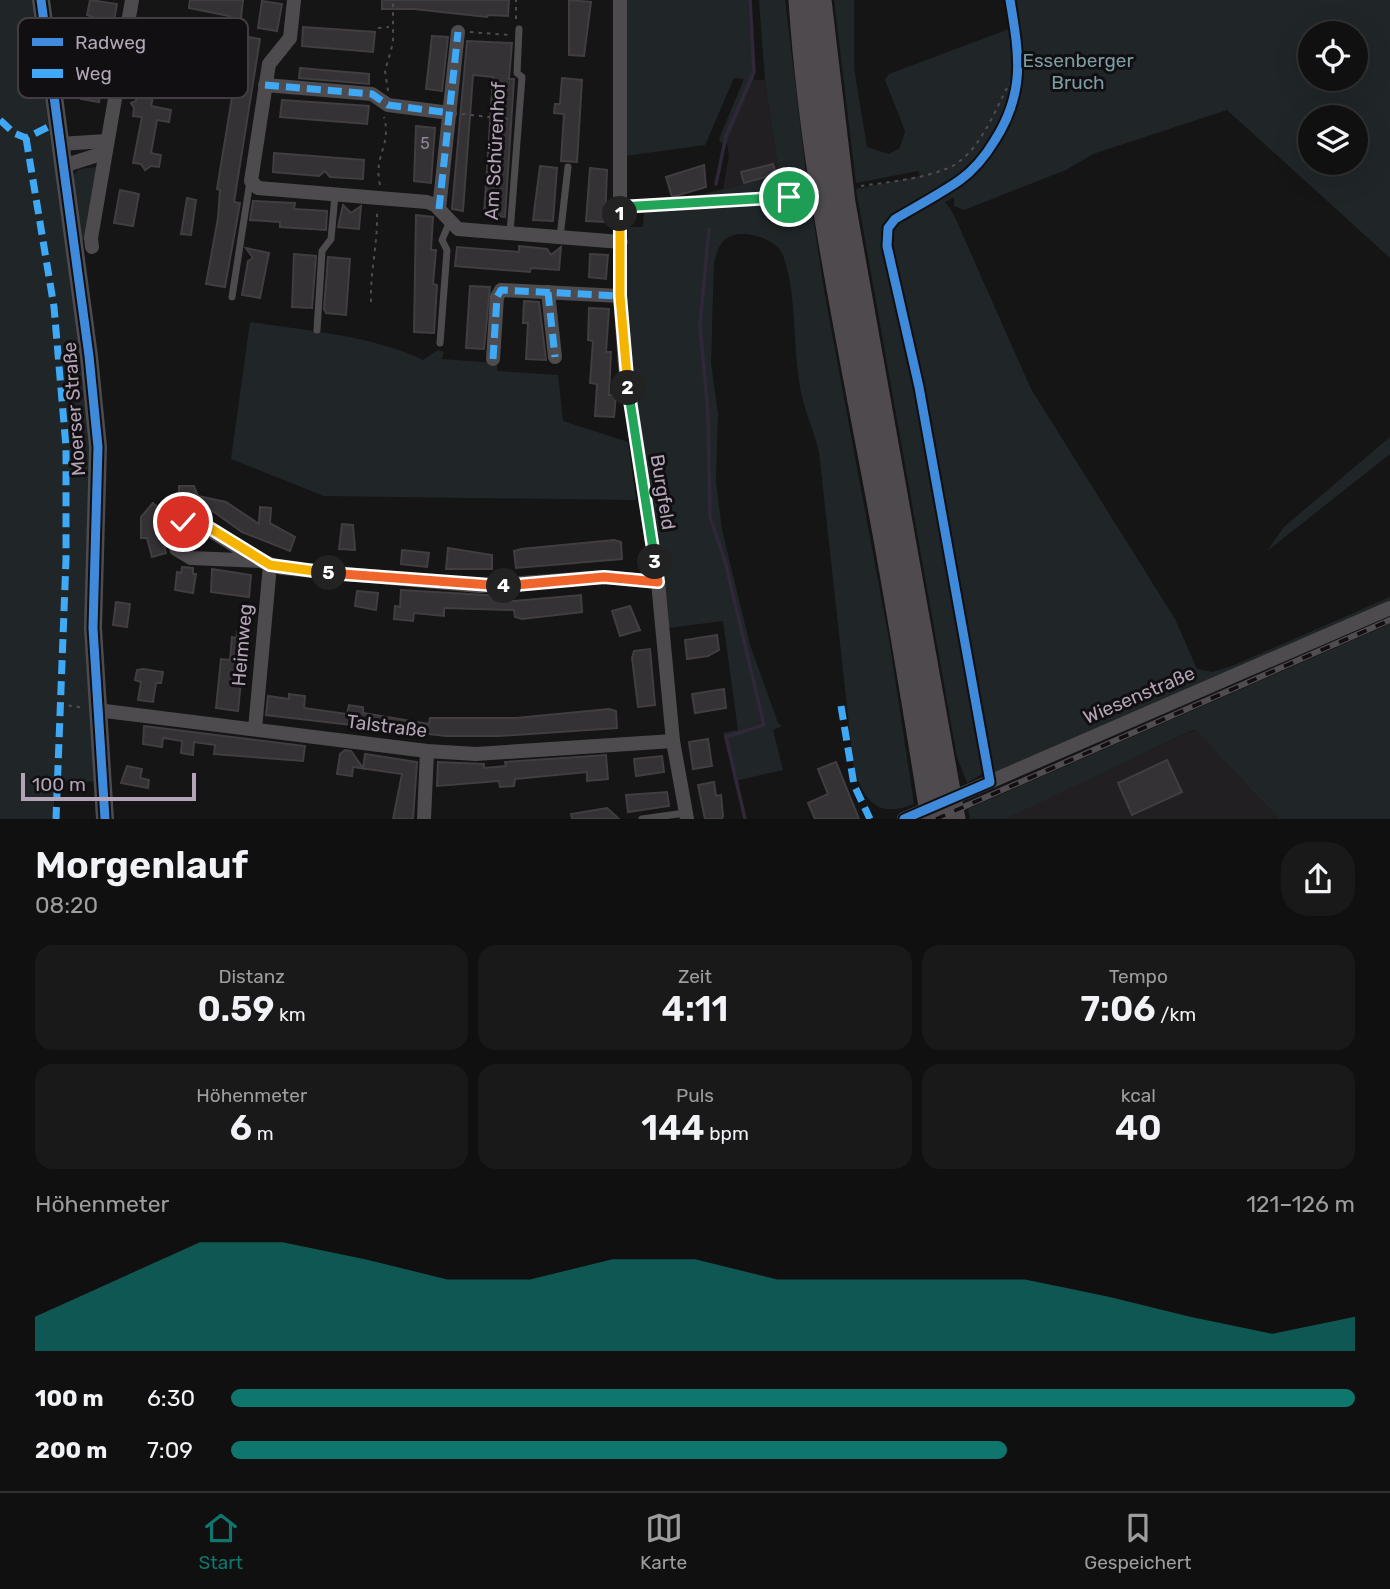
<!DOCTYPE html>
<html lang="de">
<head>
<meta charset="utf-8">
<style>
  body { margin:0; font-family:Rubik,sans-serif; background:#191919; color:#f1f3f6; height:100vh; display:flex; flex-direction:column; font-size:26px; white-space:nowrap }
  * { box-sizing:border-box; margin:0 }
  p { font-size:23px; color:#9c9d9f }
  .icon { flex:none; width:38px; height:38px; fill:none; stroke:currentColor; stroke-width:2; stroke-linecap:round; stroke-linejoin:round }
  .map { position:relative; height:819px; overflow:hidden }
  .side { display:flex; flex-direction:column; background:#101010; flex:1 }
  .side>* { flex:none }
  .fabs { position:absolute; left:1298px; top:21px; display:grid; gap:14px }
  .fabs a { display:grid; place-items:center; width:70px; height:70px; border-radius:50%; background:#101010; box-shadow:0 7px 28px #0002,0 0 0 2px #303030; font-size:35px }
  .scale { position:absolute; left:21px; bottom:18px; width:175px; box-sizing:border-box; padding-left:7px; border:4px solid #b3a5b7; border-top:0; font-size:19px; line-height:24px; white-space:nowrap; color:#b3a5b7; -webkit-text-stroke:5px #110f11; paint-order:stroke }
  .pin { position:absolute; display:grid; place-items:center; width:60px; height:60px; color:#fff; margin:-30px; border:4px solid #fff; border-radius:50%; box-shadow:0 2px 7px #0007 }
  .km { position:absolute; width:35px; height:35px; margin:-18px; border-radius:50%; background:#222; color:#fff; font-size:19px; line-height:35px; text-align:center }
  .round { display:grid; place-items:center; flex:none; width:74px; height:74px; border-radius:28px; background:#191919 }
  .summary { display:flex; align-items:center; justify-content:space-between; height:119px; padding:0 35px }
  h1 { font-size:38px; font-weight:600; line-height:52px }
  .metrics { display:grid; grid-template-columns:repeat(3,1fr); gap:10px; height:119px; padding:7px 35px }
  .metrics div { display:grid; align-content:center; border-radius:18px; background:#191919; text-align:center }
  .metrics b { font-size:35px; font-weight:600 }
  .metrics small { font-size:19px; font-weight:400 }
  .metrics p { font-size:19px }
  .chart { height:196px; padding:14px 35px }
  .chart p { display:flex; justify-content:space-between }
  .chart svg { width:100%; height:126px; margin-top:7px; fill:#0f766e; opacity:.7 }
  ul { padding:0 35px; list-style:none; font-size:23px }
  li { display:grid; grid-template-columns:112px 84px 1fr; align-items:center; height:52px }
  li i { height:18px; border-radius:9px; background:#0f766e }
  .tabs { display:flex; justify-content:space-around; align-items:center; height:98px; border-top:2px solid #303030; background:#101010; font-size:19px; color:#9c9d9f }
  .tabs a { display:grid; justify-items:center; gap:4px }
  .tabs .on { color:#0f766e }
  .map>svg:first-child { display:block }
  .built { fill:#211f21 }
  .green { fill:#202628; fill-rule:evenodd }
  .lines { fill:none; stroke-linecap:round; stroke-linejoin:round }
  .stream { stroke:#302738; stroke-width:3.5 }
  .building { fill:#343234; stroke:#413d41; stroke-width:2 }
  .path { stroke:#504b51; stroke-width:2; stroke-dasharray:3.5 5; stroke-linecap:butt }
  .service { stroke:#4e4b4f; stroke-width:7 }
  .minor { stroke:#4e4b4f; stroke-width:14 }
  .tertiary { stroke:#4e4b4f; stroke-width:18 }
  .trunk { stroke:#4e4a4e; stroke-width:23 }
  .rail-casing { stroke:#504c51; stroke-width:6 }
  .rail { stroke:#110f11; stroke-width:3.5; stroke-dasharray:10; stroke-linecap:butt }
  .quiet { stroke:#3fa9f5; stroke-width:7; stroke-dasharray:14 7; stroke-linecap:butt }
  .cycleway-casing { stroke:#110f11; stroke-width:13 }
  .cycleway { stroke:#408adc; stroke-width:9 }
  .split-1-casing { stroke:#fff; stroke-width:14 }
  .split-2-casing { stroke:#fff; stroke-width:14 }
  .split-3-casing { stroke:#fff; stroke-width:14 }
  .split-4-casing { stroke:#fff; stroke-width:14 }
  .split-5-casing { stroke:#fff; stroke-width:14 }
  .split-6-casing { stroke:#fff; stroke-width:14 }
  .split-1 { stroke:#22a559; stroke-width:9 }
  .split-2 { stroke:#f5b400; stroke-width:9 }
  .split-3 { stroke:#22a559; stroke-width:9 }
  .split-4 { stroke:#f0652b; stroke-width:9 }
  .split-5 { stroke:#f0652b; stroke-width:9 }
  .split-6 { stroke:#f5b400; stroke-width:9 }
  .labels { text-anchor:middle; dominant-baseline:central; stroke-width:6; stroke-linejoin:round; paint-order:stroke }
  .number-label { font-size:16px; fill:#938896 }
  .park-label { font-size:19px; fill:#7a9da4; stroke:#110f11 }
  .street-label { font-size:19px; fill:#b3a5b7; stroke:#110f11 }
  .key { fill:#110f11; stroke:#423c43; stroke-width:2 }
  .key-label { font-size:19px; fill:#b3a5b7 }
</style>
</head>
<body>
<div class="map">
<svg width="1390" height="819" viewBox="0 0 1390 819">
  <rect width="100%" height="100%" fill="#151515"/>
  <!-- built -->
  <g class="built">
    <polygon points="754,80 765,80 779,175 723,189 729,155 727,144"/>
    <polygon points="1196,729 1279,819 1005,819 1004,818"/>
  </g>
  <!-- green -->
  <g class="green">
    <polygon points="0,0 32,0 51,144 73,283 93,446 99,782 54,780 54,819 0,819"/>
    <polygon points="624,0 748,0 754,80 727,144 721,143 719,139 744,79 734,78 705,145 625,156"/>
    <polygon points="759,0 785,0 808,190 680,200 779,175 765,80"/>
    <path d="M834,0H854V68L867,147L889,154L900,148L905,131L885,80L889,74L1017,26L1013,0H1390V258L1227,110L1093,154L1066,170L964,210L954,206V197L945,202L953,213L1031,389L1175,619L1197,669L1212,672L1232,666L1390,597V604L993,773L937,453L890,245L895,224L926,205L924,198L888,221L883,245L920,422L984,762L982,774L967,783L957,757L856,189L920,176L918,171L856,183ZM1311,33H1356V79H1311ZM1311,117H1356V163H1311Z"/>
    <polygon points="97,167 85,239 81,241 73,176 79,169"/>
    <path d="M810,197L824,290L890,645L914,804C878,818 866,803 854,770L819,452C815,434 807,417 803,400C791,353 799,301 783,255C777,238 741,228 727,238C719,243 717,253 714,262L711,363L718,414L716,481L722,530L750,645L778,723L782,726L773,730L783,770L735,781L723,733L738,730L723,621L668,628L631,364L626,294L628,227H643L644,211Z"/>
    <path d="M250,322C307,331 369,335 423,360L438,350L444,352L442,359L497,363V371L558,375L563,421L628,442L636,500L324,496L231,459Z"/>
    <polygon points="1390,437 1390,454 1267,551 1284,527"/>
    <polygon points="1390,624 1390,819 1279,819 1195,729 1005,819 970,819 968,809"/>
  </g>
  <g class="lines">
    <!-- stream -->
    <g class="stream">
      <polyline points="716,184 726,136 754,72 750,0"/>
      <polyline points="709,229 700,325 708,414 710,517 725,561 764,725 726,737 745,819"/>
    </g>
  </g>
  <!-- building -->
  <g class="building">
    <polygon points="90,0 117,4 99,102 81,99 89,46 87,45 92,17 87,15"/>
    <polygon points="190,0 243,0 240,26 228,25 229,16 189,8"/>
    <polygon points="382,0 509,0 508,16 488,15 487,17 414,9 382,9"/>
    <polygon points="569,0 591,2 584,56 569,55"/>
    <polygon points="262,1 282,4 277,31 258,28"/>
    <polygon points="151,19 170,22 162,63 167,64 164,80 157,79 151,106 171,110 169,122 157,120 151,153 161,155 159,167 151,166 145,170 141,164 133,163 142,117 133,116 134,108 131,103 136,101 142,62 150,63 153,46 146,45"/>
    <polygon points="303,27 375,32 373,52 302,46"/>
    <polygon points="242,36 260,39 234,202 240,203 225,287 206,284 218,218 220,190 217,189"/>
    <polygon points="432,36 448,37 442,91 426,89"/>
    <polygon points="467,41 512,43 509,79 514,79 505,217 484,215 493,77 473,75 463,211 452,209"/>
    <polygon points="300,68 369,74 369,84 299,78"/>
    <polygon points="562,78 582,80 577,162 561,161 564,114 554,113 555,104 560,104"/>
    <polygon points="282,100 369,106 367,124 280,117"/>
    <polygon points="416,126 435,128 431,183 414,181"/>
    <polygon points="274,153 364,160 363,179 330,177 325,171 319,176 273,172"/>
    <polygon points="773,164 776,174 744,183 741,172"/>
    <polygon points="704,165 706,187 672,197 666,177"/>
    <polygon points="540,166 557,168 553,221 533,220"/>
    <polygon points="590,168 607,170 605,222 586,221"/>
    <polygon points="120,190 139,194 133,226 114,223"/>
    <polygon points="187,198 196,200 191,235 181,234"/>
    <polygon points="253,201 295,203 294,209 327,211 326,230 280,227 280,222 250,220"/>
    <polygon points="343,205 351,213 361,206 359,229 338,227"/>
    <polygon points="416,215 433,217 431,250 436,250 433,284 437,285 434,333 414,332"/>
    <polygon points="519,246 547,249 551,255 561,247 559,270 531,268 530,272 455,266 457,247 519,252"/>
    <polygon points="246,248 269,253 260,298 242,295 248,261 253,258"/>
    <polygon points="294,254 316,256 312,308 292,307"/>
    <polygon points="590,254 608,255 606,279 589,277"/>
    <polygon points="328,257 350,259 346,315 326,313 324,309"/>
    <polygon points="470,286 490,287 484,349 466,348"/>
    <polygon points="524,301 539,302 546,360 526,359 528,323 523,323"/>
    <polygon points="589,308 609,309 606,352 611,352 609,395 616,395 614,417 595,416 597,384 590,383 593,341 588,340"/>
    <polygon points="179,486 194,486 198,496 226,502 259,524 260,507 271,508 270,523 295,537 290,551 242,532 214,512 198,507 198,510 179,511"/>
    <polygon points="153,503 161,510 164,506 176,514 161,532 166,553 152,557 147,538 141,538 141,517"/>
    <polygon points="342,524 353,525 355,550 339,549"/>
    <polygon points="614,540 621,542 622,559 516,568 514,551 521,549"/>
    <polygon points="448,548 492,555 492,569 446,569"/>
    <polygon points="402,550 429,553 427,567 401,564"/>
    <polygon points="182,567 193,568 193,574 196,574 193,593 175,590 177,572 181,573"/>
    <polygon points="212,569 251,575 249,597 211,592"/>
    <polygon points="401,590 501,596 501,602 581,595 582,612 522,619 515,617 514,610 444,608 444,616 414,613 413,621 394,619 395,606 400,607"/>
    <polygon points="357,591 378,593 376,610 355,606"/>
    <polygon points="116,602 130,604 127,627 113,625"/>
    <polygon points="630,606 640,630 620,636 612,611"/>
    <polygon points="237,632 251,634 249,651 244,651 238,711 216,708 221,659 230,660 232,637 237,638"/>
    <polygon points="717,635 719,650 708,656 687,659 685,640"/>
    <polygon points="650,649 655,705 638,707 632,658 634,651"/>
    <polygon points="143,669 163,672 161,683 156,683 153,702 138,700 141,682 135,680 137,670"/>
    <polygon points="724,689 726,708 695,713 692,694"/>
    <polygon points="289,694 305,696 304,708 347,714 349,705 363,707 363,713 429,724 430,718 516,718 609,709 616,711 617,728 500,736 446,736 266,715 268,696 289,699"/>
    <polygon points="144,726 305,746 303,761 214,754 215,745 194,742 193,755 181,753 182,741 163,738 162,747 143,744"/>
    <polygon points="708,739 712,766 693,769 689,742"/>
    <polygon points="345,750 351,751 363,768 365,754 417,762 413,819 393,819 402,774 353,767 352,776 337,774 340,754"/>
    <polygon points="606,755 608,779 587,781 587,772 515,779 514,786 500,787 499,781 437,786 438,762 484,764 484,768 506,766 505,762"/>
    <polygon points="662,756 664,772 636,776 634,759"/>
    <polygon points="1167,760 1182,792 1132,815 1118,783"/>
    <polygon points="836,762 859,819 815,819 808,803 828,794 818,769"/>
    <polygon points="127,766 142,769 140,778 149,780 148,788 121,783"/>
    <polygon points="714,782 716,796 721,795 723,816 722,819 705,819 698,785"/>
    <polygon points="667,792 669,806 628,812 626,795"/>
    <polygon points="607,808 619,819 572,819 571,814"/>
  </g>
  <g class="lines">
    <!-- path -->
    <g class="path">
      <polyline points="516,19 516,0"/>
      <polyline points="378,28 389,27"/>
      <polyline points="470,32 509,35"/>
      <polyline points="388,91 385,71 393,43 393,0"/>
      <polyline points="462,114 508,119"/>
      <path d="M380,185C373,155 392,146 384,117"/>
      <path d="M861,186C888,182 921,179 946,169C978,157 994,112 1009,84H1017"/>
      <polyline points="635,206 804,195"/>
      <path d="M371,302C370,272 378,243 377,213"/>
      <polyline points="60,704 84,708"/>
    </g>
    <!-- service -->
    <g class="service">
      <polyline points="510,233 522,77 517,73 519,29"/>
      <polyline points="560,237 568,167"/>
      <polyline points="232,297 250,181"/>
      <polyline points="317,330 322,251 331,239 335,195"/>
      <polyline points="440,343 447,250 442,240 450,221"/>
      <polyline points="642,819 685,813"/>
    </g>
    <!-- minor -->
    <g class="minor">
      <polyline points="294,0 290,38 269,64 251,181 258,188 427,202 435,205 458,229 621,242"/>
      <polyline points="620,0 620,296 625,366 658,582 673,741 687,819"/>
      <polyline points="265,85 372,94 388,105 450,113"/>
      <polyline points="60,144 106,141"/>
      <polyline points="63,166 104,153"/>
      <polyline points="439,209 458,32"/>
      <polyline points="92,247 91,238 132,0"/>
      <polyline points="548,292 555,357"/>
      <polyline points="493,359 497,297 501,290 620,296"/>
      <polyline points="260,561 191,558 176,549 173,535 180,524 193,520 260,561 282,568 480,586 604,577 658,582"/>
      <polyline points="97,710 427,751 476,754 673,741"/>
      <polyline points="255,729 270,565"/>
      <polyline points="424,819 427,751"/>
      <polyline points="904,819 1390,608"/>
    </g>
    <!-- tertiary -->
    <polyline class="tertiary" points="41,0 89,356 98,447 93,628 105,819"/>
    <!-- trunk -->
    <g class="trunk">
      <path d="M800,0C811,169 847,335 878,501C898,607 915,713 932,819"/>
      <polyline points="820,0 844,203 954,819"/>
    </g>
    <defs>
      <polyline id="rail" points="936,819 1390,620"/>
    </defs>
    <!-- rail casing -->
    <use href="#rail" class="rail-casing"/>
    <!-- rail -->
    <use href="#rail" class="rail"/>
    <!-- quiet -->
    <g class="quiet">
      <polyline points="265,85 372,94 388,105 450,113"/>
      <polyline points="0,120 14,133 26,138 58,122"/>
      <polyline points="26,138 54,307 66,447 66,559 56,819"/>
      <polyline points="439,209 458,32"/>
      <polyline points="548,292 555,357"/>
      <polyline points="493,359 497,297 501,290 620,296"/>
      <polyline points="841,706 854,785 870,819"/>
    </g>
    <defs>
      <g id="cycleway">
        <polyline points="41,0 89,356 98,447 93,628 105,819"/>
        <path d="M904,819L990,782L919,387L887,246L888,228L895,219C917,206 940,194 960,180C974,170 986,155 995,140C1026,91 1019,54 1010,0"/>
      </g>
    </defs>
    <!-- cycleway casing -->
    <use href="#cycleway" class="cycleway-casing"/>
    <!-- cycleway -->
    <use href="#cycleway" class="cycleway"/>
  </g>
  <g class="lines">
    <defs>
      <polyline id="split-1" points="620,214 620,207 789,197"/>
      <polyline id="split-2" points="620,214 620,296 628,388"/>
      <polyline id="split-3" points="628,388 655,562"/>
      <polyline id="split-4" points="504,586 604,577 658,582 655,562"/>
      <polyline id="split-5" points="329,573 504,586"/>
      <polyline id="split-6" points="183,522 200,522 270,565 329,573"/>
    </defs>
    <!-- split-1 casing -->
    <use href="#split-1" class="split-1-casing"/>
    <!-- split-2 casing -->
    <use href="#split-2" class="split-2-casing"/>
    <!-- split-3 casing -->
    <use href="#split-3" class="split-3-casing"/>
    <!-- split-4 casing -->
    <use href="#split-4" class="split-4-casing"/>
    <!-- split-5 casing -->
    <use href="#split-5" class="split-5-casing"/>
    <!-- split-6 casing -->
    <use href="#split-6" class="split-6-casing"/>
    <!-- split-1 -->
    <use href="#split-1" class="split-1"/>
    <!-- split-2 -->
    <use href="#split-2" class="split-2"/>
    <!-- split-3 -->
    <use href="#split-3" class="split-3"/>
    <!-- split-4 -->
    <use href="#split-4" class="split-4"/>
    <!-- split-5 -->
    <use href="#split-5" class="split-5"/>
    <!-- split-6 -->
    <use href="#split-6" class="split-6"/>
  </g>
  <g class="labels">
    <!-- number labels -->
    <g class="number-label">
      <text x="425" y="143">5</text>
    </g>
    <!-- park labels -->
    <g class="park-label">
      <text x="1078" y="60">Essenberger<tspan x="1078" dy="22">Bruch</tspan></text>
    </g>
    <!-- street labels -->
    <g class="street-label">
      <text transform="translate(495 151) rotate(-87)">Am Schürenhof</text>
      <text transform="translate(74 409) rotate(-94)">Moerser Straße</text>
      <text transform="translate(663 492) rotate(81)">Burgfeld</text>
      <text transform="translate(242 645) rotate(-85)">Heimweg</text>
      <text transform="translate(1139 695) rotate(-23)">Wiesenstraße</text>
      <text transform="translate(387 726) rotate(7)">Talstraße</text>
    </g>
  </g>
  <!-- legend -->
  <rect x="18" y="18" width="230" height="80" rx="10" class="key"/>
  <rect x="32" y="38" width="31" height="8" fill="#408adc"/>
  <rect x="32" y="69" width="31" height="9" fill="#3fa9f5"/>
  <g class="key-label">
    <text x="75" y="49">Radweg</text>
    <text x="75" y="80">Weg</text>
  </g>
</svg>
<div class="fabs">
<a><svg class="icon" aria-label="locate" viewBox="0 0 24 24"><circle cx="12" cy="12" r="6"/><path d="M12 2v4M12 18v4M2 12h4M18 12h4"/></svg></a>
<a><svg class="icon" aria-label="layers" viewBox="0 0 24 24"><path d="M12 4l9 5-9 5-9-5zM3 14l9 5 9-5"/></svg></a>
</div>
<div class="scale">100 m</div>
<div class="pin" style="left:789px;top:197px;background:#1e9e55"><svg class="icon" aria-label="arrive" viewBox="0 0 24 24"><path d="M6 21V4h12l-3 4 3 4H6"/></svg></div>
<div class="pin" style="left:183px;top:522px;background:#d93025"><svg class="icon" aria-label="check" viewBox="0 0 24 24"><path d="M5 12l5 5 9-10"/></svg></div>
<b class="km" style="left:620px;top:214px">1</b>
<b class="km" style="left:628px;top:388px">2</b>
<b class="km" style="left:655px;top:562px">3</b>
<b class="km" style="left:504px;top:586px">4</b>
<b class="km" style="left:329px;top:573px">5</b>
</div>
<section class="side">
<div class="summary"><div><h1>Morgenlauf</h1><p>08:20</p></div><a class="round"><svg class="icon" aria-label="share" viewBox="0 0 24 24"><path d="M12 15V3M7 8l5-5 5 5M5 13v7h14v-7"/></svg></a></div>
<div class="metrics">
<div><p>Distanz</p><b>0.59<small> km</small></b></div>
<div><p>Zeit</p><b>4:11</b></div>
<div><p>Tempo</p><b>7:06<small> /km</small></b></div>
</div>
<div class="metrics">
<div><p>Höhenmeter</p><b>6<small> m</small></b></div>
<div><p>Puls</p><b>144<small> bpm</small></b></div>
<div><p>kcal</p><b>40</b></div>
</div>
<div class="chart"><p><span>Höhenmeter</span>121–126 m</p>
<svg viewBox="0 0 160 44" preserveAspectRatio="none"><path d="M0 44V32L10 19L20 6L30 6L40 12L50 19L60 19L70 12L80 12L90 19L100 19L110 19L120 19L130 25L140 32L150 38L160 32V44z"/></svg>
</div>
<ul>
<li><b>100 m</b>6:30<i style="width:100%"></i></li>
<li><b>200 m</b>7:09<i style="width:69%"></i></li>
</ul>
</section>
<nav class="tabs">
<a class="on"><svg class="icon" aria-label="home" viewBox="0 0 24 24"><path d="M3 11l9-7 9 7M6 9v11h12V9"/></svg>Start</a>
<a><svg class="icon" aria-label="map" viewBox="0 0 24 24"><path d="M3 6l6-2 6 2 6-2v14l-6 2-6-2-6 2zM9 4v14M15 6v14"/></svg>Karte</a>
<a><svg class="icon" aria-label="saved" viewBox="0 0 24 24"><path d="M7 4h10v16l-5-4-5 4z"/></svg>Gespeichert</a>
</nav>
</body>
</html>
